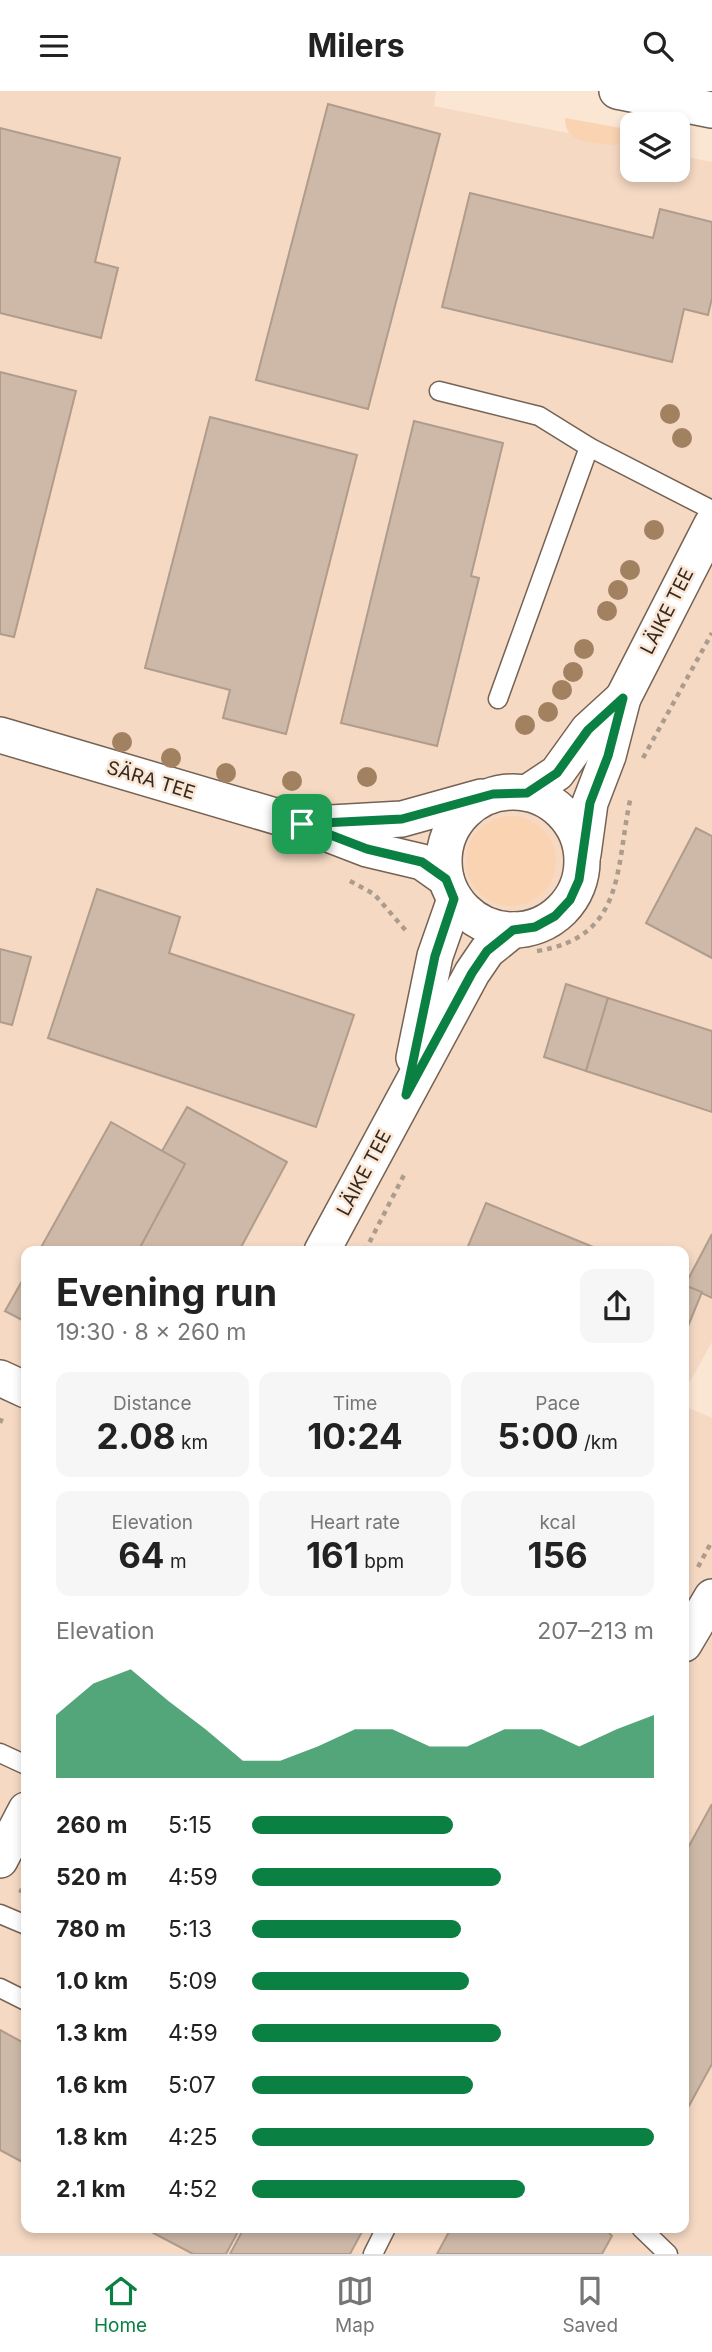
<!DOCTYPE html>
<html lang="en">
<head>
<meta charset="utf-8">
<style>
  body { margin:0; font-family:Inter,sans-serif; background:#f6f6f6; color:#222; height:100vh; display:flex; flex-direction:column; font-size:26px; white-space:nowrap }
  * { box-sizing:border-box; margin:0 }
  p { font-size:23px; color:#767676 }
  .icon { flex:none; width:38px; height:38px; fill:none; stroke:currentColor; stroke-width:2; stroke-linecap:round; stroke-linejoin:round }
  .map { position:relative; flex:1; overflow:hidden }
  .panel { position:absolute; left:21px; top:1155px; width:668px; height:987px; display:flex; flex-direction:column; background:#fff; border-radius:14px; box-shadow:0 4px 10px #0003 }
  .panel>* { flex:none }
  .fabs { position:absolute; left:620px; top:21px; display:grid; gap:14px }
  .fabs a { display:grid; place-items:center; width:70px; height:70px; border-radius:14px; background:#fff; box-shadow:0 4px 10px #0003; font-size:35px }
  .pin { position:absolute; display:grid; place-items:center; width:60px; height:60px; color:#fff; margin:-30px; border-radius:14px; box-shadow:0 4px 10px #0006 }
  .round { display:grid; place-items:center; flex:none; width:74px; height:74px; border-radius:14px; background:#f6f6f6 }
  .head { display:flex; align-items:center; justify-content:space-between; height:119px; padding:0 35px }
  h1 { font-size:38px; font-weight:700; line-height:52px }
  .stats { display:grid; grid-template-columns:repeat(3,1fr); gap:10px; height:119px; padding:7px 35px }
  .stats div { display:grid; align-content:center; border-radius:14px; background:#f6f6f6; text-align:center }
  .stats b { font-size:35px; font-weight:700 }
  .stats small { font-size:19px; font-weight:400 }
  .stats p { font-size:19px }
  .chart { height:196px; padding:14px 35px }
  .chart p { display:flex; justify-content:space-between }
  .chart svg { width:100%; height:126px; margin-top:7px; fill:#0b8043; opacity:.7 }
  ul { padding:0 35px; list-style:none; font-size:23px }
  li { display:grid; grid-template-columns:112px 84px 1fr; align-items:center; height:52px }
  li i { height:18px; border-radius:9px; background:#0b8043 }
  header { display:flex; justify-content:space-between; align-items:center; height:91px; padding:0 35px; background:#fff; font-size:32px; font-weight:700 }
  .tab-bar { display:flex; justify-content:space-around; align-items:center; height:98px; border-top:2px solid #e0e0e0; background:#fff; font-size:19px; color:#767676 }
  .tab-bar a { display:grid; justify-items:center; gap:4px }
  .tab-bar .selected { color:#0b8043 }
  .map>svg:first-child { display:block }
  .built { fill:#f5d9c3 }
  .green { fill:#fad3b3 }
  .building { fill:#ceb9a8; stroke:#b09c8c; stroke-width:2 }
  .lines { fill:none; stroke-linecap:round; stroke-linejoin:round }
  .service-casing { stroke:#756253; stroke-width:21 }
  .minor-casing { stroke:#756253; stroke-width:38 }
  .path { stroke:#ac9c8e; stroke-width:4.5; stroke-dasharray:5 5; stroke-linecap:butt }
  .service { stroke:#fff; stroke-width:18 }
  .minor { stroke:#fff; stroke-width:35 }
  .tree { fill:#a28160 }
  .route-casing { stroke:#fff; stroke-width:14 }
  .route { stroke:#0b8043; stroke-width:9 }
  .labels { text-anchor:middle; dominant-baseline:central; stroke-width:5; stroke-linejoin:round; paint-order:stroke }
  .street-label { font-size:19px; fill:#312922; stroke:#fbe5d3 }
</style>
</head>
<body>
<header><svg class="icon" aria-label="menu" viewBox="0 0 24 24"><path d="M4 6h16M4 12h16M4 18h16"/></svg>Milers<svg class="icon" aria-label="search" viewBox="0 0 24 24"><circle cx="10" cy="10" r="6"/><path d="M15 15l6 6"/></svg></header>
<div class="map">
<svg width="712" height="2163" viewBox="0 0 712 2163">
  <rect width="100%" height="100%" fill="#fbe5d3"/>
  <!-- built -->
  <polygon class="built" points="0,0 436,0 434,15 632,55 632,79 677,79 677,64 712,71 712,1251 684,1301 684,1160 26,1160 26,2137 684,2137 684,1315 712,1327 712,2163 0,2163"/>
  <!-- green -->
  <g class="green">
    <path d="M565,27L632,39V51C623,57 585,52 575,47C567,42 565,35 565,27Z"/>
    <circle cx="511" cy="770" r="45"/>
  </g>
  <!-- building -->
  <g class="building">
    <polygon points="328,13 440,43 368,318 256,289"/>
    <polygon points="0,37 120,67 95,171 118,177 101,247 0,222"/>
    <polygon points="470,102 653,147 660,118 712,131 712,207 708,224 684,218 672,271 442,216"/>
    <polygon points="0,281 76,300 14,546 0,543"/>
    <polygon points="210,326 357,364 286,643 223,627 230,599 145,577"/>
    <polygon points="414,330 503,352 471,485 479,487 437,655 341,632"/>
    <polygon points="696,737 712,745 712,867 646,832"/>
    <polygon points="97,798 180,826 169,862 354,924 316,1036 48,947"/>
    <polygon points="0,858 31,866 12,934 0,931"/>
    <polygon points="566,893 608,907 586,980 544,966"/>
    <polygon points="608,907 712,940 712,1021 586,980"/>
    <polygon points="187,1016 287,1071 239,1160 138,1160 185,1073 162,1060"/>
    <polygon points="111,1031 185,1073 138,1160 39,1160"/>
    <polygon points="486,1112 603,1160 466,1160"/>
    <polygon points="712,1143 712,1207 685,1194"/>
    <polygon points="26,1183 26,1231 5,1220"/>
    <polygon points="684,1194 702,1201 684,1245"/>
    <polygon points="712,1713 712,1973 684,2024 684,1764"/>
    <polygon points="0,1939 26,1953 26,2073 0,2059"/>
    <polygon points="144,2137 240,2137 226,2163 193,2163"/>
    <polygon points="244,2137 364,2137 350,2163 230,2163"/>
    <polygon points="451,2137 605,2137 612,2145 602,2163 437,2163"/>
  </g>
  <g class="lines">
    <defs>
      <g id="service">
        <polyline points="439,300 539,325 589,356"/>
        <polyline points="498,608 589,356 712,419"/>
        <polyline points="0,1662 26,1674"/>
        <polyline points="0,1823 26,1834"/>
        <polyline points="0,1897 26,1910"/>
        <polyline points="641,2137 668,2163"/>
        <polyline points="373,2163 386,2137"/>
      </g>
      <g id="minor">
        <polyline points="617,0 712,19"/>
        <polyline points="0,644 302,733 367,758 422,771 446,788"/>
        <circle cx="513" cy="770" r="69"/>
        <polyline points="527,702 557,682 588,639 623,607"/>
        <polyline points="313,733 402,728 481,706"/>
        <polyline points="583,763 590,712 608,665 623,607 712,433"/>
        <polyline points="414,967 435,865 455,808"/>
        <polyline points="322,1160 472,882 487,860 513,839"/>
        <polyline points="0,1287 26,1299"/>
        <polyline points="684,1553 712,1506"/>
        <polyline points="0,1769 26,1719"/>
      </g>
    </defs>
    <!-- service casing -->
    <use href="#service" class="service-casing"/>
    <!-- minor casing -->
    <use href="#minor" class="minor-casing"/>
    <!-- path -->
    <g class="path">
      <polyline points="643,667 712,542"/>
      <polyline points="350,790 374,803 408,842"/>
      <path d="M537,860C627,846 615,775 631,705"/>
      <polyline points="365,1160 405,1082"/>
      <polyline points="0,1332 3,1324"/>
      <polyline points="698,1476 712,1450"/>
      <polyline points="19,1799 26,1802"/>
    </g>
    <!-- service -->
    <use href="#service" class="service"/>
    <!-- minor -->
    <use href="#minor" class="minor"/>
  </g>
  <!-- trees -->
  <g class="tree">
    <circle cx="670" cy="323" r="10"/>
    <circle cx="682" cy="347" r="10"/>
    <circle cx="654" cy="439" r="10"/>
    <circle cx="630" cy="479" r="10"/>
    <circle cx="618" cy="499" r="10"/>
    <circle cx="607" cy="520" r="10"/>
    <circle cx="584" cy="558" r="10"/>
    <circle cx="573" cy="581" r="10"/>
    <circle cx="562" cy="599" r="10"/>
    <circle cx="548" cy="621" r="10"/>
    <circle cx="525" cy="634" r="10"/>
    <circle cx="122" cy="651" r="10"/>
    <circle cx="171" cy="667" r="10"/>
    <circle cx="226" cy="682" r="10"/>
    <circle cx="367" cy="686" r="10"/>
    <circle cx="292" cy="690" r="10"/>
  </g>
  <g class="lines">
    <defs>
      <polygon id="route" points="623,607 608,665 590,712 579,789 570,809 555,825 535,836 513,839 487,860 472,882 406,1004 435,865 454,808 446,788 422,771 367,758 302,733 402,728 493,703 527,702 557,682 588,639"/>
    </defs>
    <!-- route casing -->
    <use href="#route" class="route-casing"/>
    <!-- route -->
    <use href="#route" class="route"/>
  </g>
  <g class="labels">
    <!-- street labels -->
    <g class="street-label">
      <text transform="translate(667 520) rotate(-63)">LÄIKE TEE</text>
      <text transform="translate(151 689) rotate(17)">SÄRA TEE</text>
      <text transform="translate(364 1082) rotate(-62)">LÄIKE TEE</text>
    </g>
  </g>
</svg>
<div class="fabs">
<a><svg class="icon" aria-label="layers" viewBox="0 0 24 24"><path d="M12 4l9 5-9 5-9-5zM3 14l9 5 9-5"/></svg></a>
</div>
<div class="pin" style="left:302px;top:733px;background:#1e9e55"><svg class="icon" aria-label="arrive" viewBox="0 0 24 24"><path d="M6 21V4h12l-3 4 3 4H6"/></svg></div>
<section class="panel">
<div class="head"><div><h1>Evening run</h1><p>19:30 · 8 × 260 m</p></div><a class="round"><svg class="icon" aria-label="share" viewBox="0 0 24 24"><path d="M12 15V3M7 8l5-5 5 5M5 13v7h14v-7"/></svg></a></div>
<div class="stats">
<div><p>Distance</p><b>2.08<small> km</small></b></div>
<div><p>Time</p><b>10:24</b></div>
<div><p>Pace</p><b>5:00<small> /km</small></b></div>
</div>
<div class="stats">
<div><p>Elevation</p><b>64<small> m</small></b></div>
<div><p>Heart rate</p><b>161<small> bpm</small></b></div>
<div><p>kcal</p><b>156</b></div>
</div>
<div class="chart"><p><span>Elevation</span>207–213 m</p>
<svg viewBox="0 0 160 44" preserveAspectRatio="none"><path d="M0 44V22L10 11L20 6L30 17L40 27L50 38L60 38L70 33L80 27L90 27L100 33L110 33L120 27L130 27L140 33L150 27L160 22V44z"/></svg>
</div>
<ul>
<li><b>260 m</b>5:15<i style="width:50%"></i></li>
<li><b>520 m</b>4:59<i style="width:62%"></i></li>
<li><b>780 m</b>5:13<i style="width:52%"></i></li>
<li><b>1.0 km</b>5:09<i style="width:54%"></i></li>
<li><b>1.3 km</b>4:59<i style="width:62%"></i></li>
<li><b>1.6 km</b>5:07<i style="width:55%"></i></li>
<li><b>1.8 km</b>4:25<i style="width:100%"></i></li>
<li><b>2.1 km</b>4:52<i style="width:68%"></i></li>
</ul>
</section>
</div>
<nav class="tab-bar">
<a class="selected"><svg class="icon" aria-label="home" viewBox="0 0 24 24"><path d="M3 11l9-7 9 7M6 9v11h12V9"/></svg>Home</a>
<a><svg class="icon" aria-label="map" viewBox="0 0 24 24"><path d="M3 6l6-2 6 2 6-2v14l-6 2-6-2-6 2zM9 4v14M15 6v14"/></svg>Map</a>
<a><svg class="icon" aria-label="saved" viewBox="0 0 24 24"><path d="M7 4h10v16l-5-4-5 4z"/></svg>Saved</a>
</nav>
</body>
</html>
